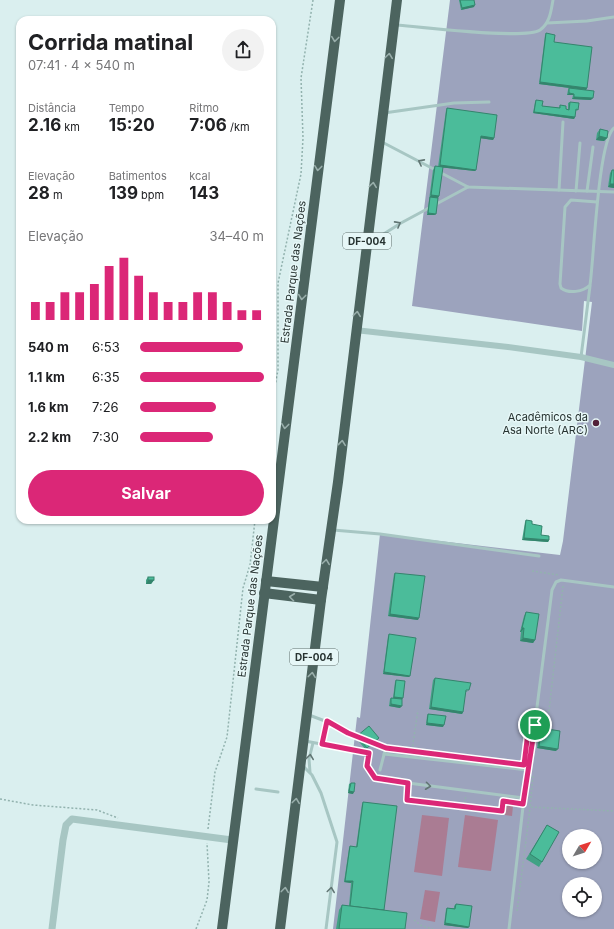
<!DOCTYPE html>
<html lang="pt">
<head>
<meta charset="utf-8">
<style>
  body { margin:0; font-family:Inter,sans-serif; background:#f2f2f2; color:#202124; height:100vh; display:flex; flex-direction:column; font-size:15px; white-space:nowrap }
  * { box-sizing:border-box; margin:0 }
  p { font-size:13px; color:#757577 }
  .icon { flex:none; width:22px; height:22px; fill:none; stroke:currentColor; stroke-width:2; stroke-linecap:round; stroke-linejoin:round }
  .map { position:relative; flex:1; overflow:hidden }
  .details { position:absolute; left:16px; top:16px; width:260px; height:508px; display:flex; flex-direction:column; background:#fff; border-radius:12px; box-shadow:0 1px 3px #0004 }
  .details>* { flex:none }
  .needle { width:26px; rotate:51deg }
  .buttons { position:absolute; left:562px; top:829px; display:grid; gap:8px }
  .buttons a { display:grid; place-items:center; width:40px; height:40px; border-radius:50%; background:#fff; box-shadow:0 1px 3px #0004; font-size:20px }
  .pin { position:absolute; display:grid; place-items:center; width:34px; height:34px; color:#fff; margin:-17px; border:2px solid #fff; border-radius:50%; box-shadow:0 1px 4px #0007 }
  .round { display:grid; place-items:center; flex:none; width:42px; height:42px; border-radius:21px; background:#f2f2f2 }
  .overview { display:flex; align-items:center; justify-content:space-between; height:68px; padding:0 12px }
  h1 { font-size:22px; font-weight:700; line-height:30px }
  .metrics { display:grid; grid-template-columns:repeat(3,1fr); gap:6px; height:68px; padding:4px 12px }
  .metrics div { display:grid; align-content:center }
  .metrics b { font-size:17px; font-weight:700 }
  .metrics small { font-size:11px; font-weight:400 }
  .metrics p { font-size:11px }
  .chart { height:112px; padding:8px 12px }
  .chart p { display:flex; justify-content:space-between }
  .chart svg { width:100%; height:72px; margin-top:4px; stroke:#db2777; stroke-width:6 }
  .primary-button { display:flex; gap:8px; margin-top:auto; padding:8px 12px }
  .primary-button a { flex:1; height:46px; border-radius:24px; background:#db2777; color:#fff; font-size:16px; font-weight:700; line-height:46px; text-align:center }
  ul { padding:0 12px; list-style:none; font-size:13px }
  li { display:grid; grid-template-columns:64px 48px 1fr; align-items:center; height:30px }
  li i { height:10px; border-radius:5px; background:#db2777 }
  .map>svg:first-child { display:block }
  .green { fill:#9ca3bd; fill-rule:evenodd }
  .water { fill:#aa7c93 }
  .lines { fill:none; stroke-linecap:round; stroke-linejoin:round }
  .path { stroke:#92b2ae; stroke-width:1.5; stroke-dasharray:2 2; stroke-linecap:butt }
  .service { stroke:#a7c6c3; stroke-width:3 }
  .minor { stroke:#a7c6c3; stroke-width:6 }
  .tertiary { stroke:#a7c6c3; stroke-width:7 }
  .trunk { stroke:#4c645f; stroke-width:10 }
  .wall { fill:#40a284 }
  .shaded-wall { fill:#34846c }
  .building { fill:#4bbc9a; stroke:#34846c }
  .oneway { stroke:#99aeab }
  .oneway2 { stroke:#617573 }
  .route-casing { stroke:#fff; stroke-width:8 }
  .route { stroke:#db2777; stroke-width:5 }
  .poi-dot { fill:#522038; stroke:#e6f7f7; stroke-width:1.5 }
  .labels { text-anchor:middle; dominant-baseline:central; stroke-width:3; stroke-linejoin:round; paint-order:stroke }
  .shield { fill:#e6f7f7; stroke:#606e6c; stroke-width:1 }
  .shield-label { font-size:10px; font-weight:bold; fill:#273331 }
  .street-label { font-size:11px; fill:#273331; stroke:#e6f7f7 }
  .poi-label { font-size:11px; fill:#273331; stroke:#e6f7f7; text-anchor:end }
</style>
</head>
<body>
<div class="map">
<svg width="614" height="929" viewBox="0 0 614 929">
  <rect width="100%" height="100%" fill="#daefef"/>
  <!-- green -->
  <path class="green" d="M450,0H614V929H333L357,717L360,718L380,534L560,555L563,541L592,302L584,301L582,331L412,306ZM569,836H595V862H569ZM569,884H595V910H569Z"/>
  <!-- water -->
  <g class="water">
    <polygon points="505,806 513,806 512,816 505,815"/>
    <polygon points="422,815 449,818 442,876 414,872"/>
    <polygon points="465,815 498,820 491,871 458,867"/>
    <polygon points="425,890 440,892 435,922 420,919"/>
  </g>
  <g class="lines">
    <!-- path -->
    <g class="path">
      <polyline points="272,402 278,370 278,283 301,174 303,138 301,78 313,0"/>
      <polyline points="532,571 559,575"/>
      <polyline points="541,713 549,711 563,586"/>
      <polyline points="391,748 449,755"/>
      <polyline points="412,750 418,710"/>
      <polyline points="533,776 530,807 614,811"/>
      <polyline points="408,789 407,800 496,811 501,802 503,801"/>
      <polyline points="0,799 33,805 97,810 118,818"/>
      <polyline points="464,807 466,795"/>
      <polyline points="496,811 502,811 503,801"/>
      <polyline points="208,829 215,772 227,737 243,588 250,565 255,520"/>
      <polyline points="517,911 530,808"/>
      <polyline points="414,920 422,926 433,929"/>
      <polyline points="196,929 207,900 209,882 207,843"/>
    </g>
    <!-- service -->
    <g class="service">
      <polyline points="547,23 587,21 614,17"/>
      <path d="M397,25C420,27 525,40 540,30C550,23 551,11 553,0"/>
      <polyline points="384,113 454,103 489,102"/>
      <polyline points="382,142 468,187 614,192"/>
      <polyline points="559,190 563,122"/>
      <polyline points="576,191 580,143"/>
      <polyline points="587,191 593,147"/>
      <path d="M597,202L571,200L565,207L560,284L561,288C569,294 583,292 590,285C594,258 598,141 614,128"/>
      <polyline points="371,242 401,223 468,187"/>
      <polyline points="581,357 590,286"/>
      <polyline points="333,530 380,534 539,556"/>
      <polyline points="309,715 333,724 360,738"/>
      <path d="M305,741L369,753C366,770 367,776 385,780L524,798"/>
      <polyline points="371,742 386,747 380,770"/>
      <polyline points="322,744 327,721"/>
      <polyline points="384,754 528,770"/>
      <polyline points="303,766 312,775 321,793 337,842 326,929"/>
      <polyline points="310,772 309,759 313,743"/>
      <polyline points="256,789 278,792"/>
      <polyline points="509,929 524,798 532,746 552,590 556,582 561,580 614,587"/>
    </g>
    <!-- minor -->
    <polyline class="minor" points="355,330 508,347 581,357 614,365"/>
    <!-- tertiary -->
    <polyline class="tertiary" points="52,929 63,840 66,825 72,819 232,840"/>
    <!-- trunk -->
    <g class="trunk">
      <polyline points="266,581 323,587"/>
      <polyline points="264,593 321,600"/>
      <polyline points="222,929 340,0"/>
      <polyline points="280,929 321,600 338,482 397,0"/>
    </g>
  </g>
  <!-- wall -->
  <g class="wall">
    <polygon points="459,0 474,0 474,7 461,10"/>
    <polygon points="546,33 554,42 587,88 586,90 591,100 572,99 573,95 567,95 568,90 569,88 539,84 545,35"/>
    <polygon points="536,100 542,106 559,108 560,105 566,109 568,109 568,103 570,102 577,111 575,111 575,117 574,119 533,113 535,102"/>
    <polygon points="447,108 494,138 493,140 480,138 475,171 438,167 446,110"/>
    <polygon points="600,129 607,138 604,141 596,140 597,133"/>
    <polygon points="435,166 439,196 438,198 436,214 434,215 427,215 433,170"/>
    <polygon points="612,170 614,188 608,187 610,173"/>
    <polygon points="526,520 532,524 541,535 549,540 548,542 522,540 525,522"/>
    <polygon points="395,573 418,620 388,616 394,574"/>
    <polygon points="148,577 154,580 151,584 146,584 146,580"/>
    <polygon points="526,612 535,640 533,643 520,641 521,632 520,632 524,616"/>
    <polygon points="389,634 409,677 383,674 388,636"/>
    <polygon points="435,678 468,692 465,692 463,712 462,714 429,709 433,680"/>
    <polygon points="396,680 403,698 402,699 400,708 389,706 390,699 391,698 393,698 395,682"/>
    <polygon points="428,714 443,727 426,725 427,716"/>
    <polygon points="541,728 556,751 537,748 540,730"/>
    <polygon points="357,736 379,738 377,740 365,749 356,738"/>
    <polygon points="351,783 353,794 348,793 349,784"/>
    <polygon points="363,802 384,910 405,929 336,929 339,910 342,905 349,906 351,883 344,882 349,848 350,846 356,847 362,804"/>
    <polygon points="547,825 542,862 539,867 526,859"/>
    <polygon points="456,904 468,928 444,925 446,909 447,908 454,908 454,906"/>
  </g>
  <!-- shaded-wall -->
  <g class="shaded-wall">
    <polygon points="475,5 474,7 461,10 462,8"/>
    <polygon points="540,82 587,88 586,90 539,84"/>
    <polygon points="569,93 574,94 573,95 567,95"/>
    <polygon points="574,97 593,98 591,100 572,99"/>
    <polygon points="534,112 575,117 574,119 533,113"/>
    <polygon points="481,136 494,138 493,140 479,138"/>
    <polygon points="599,136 607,138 604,141 596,140"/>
    <polygon points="440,165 476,170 475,171 438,167"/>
    <polygon points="610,184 614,184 614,188 608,187"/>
    <polygon points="431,195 439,196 437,200 430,197 429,199"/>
    <polygon points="428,213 436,214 434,215 427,215"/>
    <polygon points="524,538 549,540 548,542 522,540"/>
    <polygon points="148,580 154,580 151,584 146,584"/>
    <polygon points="390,614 419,618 418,620 388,616"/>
    <polygon points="522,628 524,628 521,632 520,632"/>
    <polygon points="523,638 535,640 533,643 520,641"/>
    <polygon points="384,672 410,676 409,677 383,674"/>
    <polygon points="394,697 403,698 402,699 393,698"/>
    <polygon points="391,704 402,706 400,708 389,706"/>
    <polygon points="431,707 463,712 462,714 429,709"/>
    <polygon points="427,723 444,725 443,727 426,725"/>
    <polygon points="539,746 558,749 556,751 537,748"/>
    <polygon points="349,791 354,792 353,794 348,793"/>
    <polygon points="345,881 353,881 351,883 344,882"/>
    <polygon points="445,923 469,927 468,928 444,925"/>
  </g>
  <!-- building -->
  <g class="building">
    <polygon points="460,0 474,0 475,5 462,8"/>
    <polygon points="546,33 555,35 554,42 592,47 587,88 540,82"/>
    <polygon points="569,88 594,91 593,98 574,97 574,94 569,93"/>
    <polygon points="536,100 543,101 542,106 560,108 560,105 566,106 566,109 569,110 570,102 579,103 578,110 576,109 575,117 534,112"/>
    <polygon points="447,108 497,115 494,138 481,136 476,170 440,165"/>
    <polygon points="600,129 608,131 607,138 599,136"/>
    <polygon points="435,166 443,167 439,196 431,195"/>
    <polygon points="612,170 614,170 614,184 610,184"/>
    <polygon points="430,197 438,198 436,214 428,213"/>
    <polygon points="526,520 532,521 532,524 542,526 541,535 549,536 549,540 524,538"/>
    <polygon points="395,573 425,576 419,618 390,614"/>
    <rect x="148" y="577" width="6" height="3"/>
    <polygon points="526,612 539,614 535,640 523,638 524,628 522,628"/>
    <polygon points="389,634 416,638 410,676 384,672"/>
    <polygon points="435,678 471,683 469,690 466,690 463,712 431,707"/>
    <polygon points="396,680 405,681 403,698 394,697"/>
    <polygon points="391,698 402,699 402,706 391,704"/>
    <polygon points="428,714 446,716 444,725 427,723"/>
    <polygon points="369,726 379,738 367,748 357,736"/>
    <polygon points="541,728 560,731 558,749 539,746"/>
    <polygon points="351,783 355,783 354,792 349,791"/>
    <polygon points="363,802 397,806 384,910 350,906 353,881 345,881 350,846 357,847"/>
    <polygon points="547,825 559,832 542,862 530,854"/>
    <polygon points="456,904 472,906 469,927 445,923 447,908 455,909"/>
    <polygon points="342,905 407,913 405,929 339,929"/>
  </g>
  <!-- one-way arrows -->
  <defs><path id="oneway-chevron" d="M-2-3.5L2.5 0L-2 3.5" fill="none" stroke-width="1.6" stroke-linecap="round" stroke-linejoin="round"/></defs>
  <g class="oneway">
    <use href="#oneway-chevron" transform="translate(335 39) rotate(97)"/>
    <use href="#oneway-chevron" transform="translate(389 56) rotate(-83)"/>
    <use href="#oneway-chevron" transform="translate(318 168) rotate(97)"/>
    <use href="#oneway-chevron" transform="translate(373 185) rotate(-83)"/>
    <use href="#oneway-chevron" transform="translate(302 297) rotate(97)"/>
    <use href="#oneway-chevron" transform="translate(357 314) rotate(-83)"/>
    <use href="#oneway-chevron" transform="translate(285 426) rotate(97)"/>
    <use href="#oneway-chevron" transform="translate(342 443) rotate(-84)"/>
    <use href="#oneway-chevron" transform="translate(326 562) rotate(-82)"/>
    <use href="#oneway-chevron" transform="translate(292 597) rotate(-173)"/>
    <use href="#oneway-chevron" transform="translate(312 675) rotate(-83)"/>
    <use href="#oneway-chevron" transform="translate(296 801) rotate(-83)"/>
    <use href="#oneway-chevron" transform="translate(285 890) rotate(-83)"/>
  </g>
  <g class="oneway2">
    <use href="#oneway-chevron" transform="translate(421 162) rotate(-152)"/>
    <use href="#oneway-chevron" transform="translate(398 224) rotate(-29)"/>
    <use href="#oneway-chevron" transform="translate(310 757) rotate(-82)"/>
    <use href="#oneway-chevron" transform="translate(428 786) rotate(7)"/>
    <use href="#oneway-chevron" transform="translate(331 890) rotate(-82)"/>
  </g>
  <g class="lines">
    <defs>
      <polygon id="route" points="327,721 348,733 386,748 524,765 529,724 535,725 523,804 503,801 502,811 407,800 408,783 375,778 367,766 369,753 322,744"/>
    </defs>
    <!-- route casing -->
    <use href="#route" class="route-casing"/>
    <!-- route -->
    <use href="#route" class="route"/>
  </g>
  <!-- markers -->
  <circle class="poi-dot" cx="596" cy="423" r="4"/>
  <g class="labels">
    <!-- shield labels -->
    <g class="shield">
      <rect x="343" y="233" width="48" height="16" rx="3"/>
      <rect x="290" y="649" width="48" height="16" rx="3"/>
    </g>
    <g class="shield-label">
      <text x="367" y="241">DF-004</text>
      <text x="314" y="657">DF-004</text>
    </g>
    <!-- street labels -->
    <g class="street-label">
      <text transform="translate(293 272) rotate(-83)">Estrada Parque das Nações</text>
      <text transform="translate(250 606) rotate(-83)">Estrada Parque das Nações</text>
    </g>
    <!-- poi labels -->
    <g class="poi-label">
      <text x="588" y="417">Acadêmicos da<tspan x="588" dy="13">Asa Norte (ARC)</tspan></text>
    </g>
  </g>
</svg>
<div class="buttons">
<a><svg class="needle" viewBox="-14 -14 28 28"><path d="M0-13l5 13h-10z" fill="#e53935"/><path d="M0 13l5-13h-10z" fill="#757577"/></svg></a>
<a><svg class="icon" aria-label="locate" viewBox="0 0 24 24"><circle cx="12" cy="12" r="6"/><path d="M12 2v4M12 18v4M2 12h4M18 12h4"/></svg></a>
</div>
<div class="pin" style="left:535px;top:725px;background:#1e9e55"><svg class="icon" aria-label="arrive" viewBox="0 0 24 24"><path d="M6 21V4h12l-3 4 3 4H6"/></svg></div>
<section class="details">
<div class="overview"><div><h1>Corrida matinal</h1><p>07:41 · 4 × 540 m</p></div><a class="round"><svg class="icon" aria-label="share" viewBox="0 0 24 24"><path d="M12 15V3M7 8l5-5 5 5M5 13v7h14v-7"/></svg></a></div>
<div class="metrics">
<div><p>Distância</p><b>2.16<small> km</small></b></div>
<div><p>Tempo</p><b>15:20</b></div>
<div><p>Ritmo</p><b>7:06<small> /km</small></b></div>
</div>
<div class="metrics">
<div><p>Elevação</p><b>28<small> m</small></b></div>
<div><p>Batimentos</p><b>139<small> bpm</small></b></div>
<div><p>kcal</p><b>143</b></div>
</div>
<div class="chart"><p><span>Elevação</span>34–40 m</p>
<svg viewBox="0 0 160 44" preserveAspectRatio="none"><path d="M5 44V33M15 44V33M25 44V27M35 44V27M45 44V22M55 44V11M65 44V6M75 44V17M85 44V27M95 44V33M105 44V33M115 44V27M125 44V27M135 44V33M145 44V38M155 44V38"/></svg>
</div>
<ul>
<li><b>540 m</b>6:53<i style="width:83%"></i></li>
<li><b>1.1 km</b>6:35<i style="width:100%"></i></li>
<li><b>1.6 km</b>7:26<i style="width:61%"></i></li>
<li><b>2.2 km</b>7:30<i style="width:59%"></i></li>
</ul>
<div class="primary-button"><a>Salvar</a></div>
</section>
</div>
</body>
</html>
